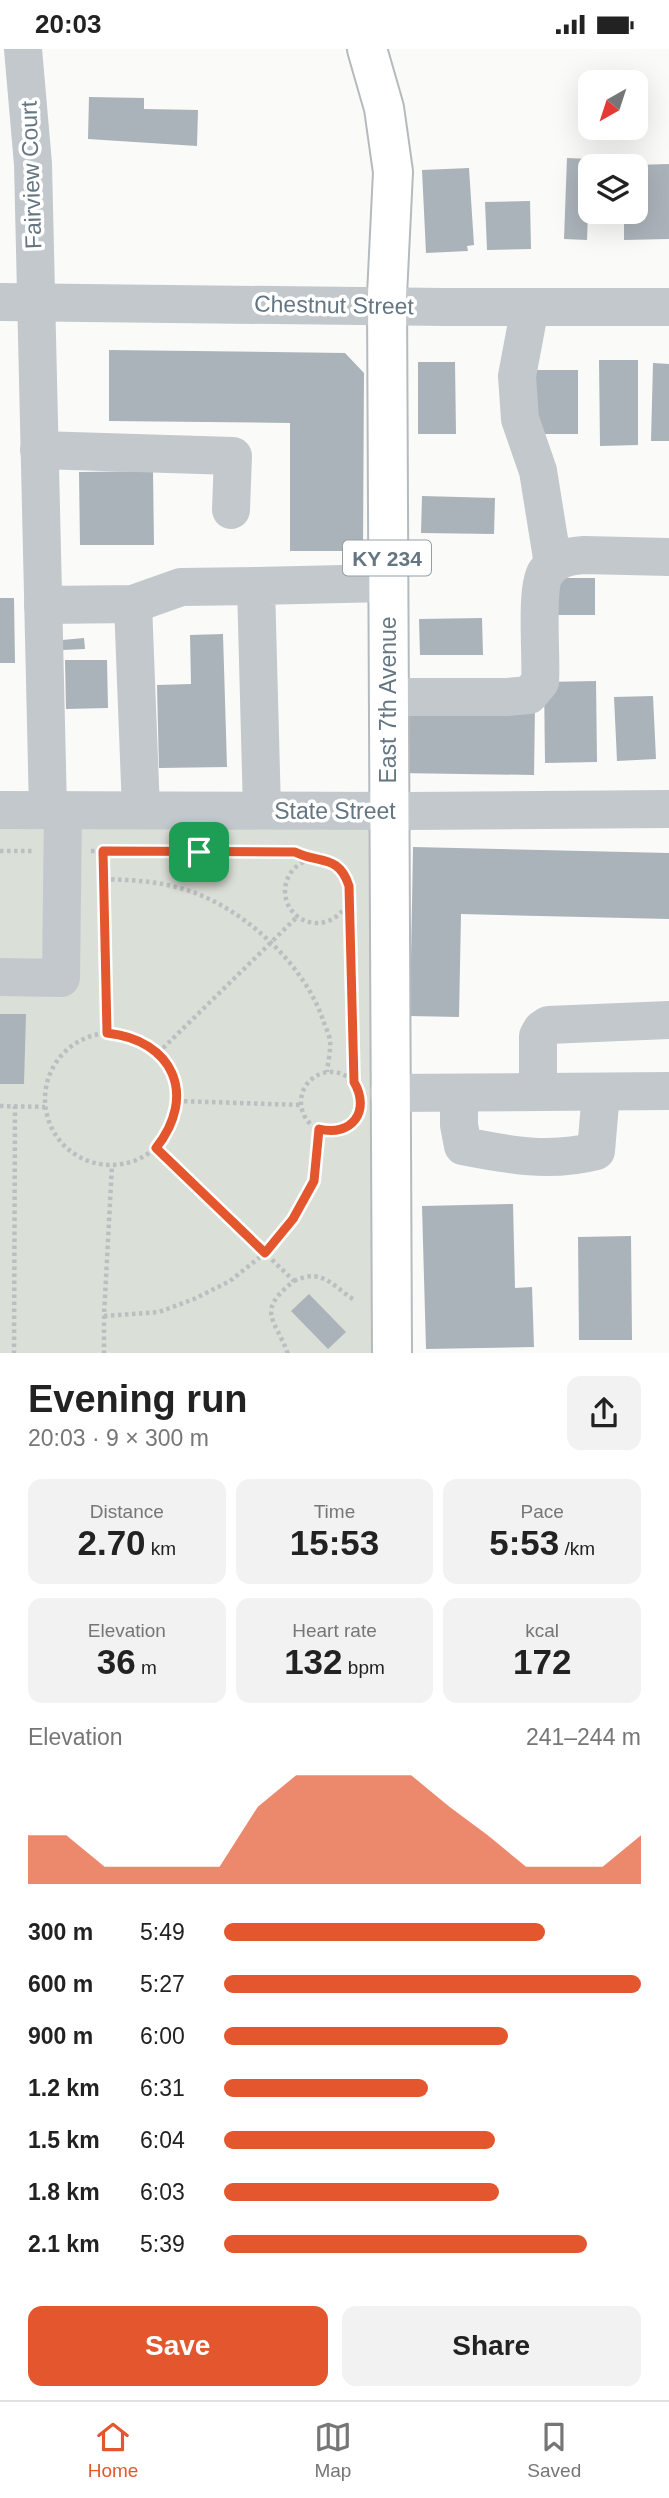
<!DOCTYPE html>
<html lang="en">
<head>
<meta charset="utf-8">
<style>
  body { margin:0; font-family:Arial,sans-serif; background:#f2f2f2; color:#222; height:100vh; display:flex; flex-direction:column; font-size:26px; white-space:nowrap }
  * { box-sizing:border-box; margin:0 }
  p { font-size:23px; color:#767676 }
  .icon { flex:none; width:38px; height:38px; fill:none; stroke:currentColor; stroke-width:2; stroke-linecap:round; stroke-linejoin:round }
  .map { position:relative; height:1304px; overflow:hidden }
  .sheet { display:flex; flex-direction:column; background:#fff; flex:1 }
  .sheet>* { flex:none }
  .needle { width:46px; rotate:219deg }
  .buttons { position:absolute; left:578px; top:21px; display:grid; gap:14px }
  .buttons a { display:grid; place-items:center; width:70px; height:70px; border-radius:14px; background:#fff; box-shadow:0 7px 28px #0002; font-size:35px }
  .pin { position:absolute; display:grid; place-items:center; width:60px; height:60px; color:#fff; margin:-30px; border-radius:14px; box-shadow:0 4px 10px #0006 }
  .round { display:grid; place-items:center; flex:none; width:74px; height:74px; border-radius:14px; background:#f2f2f2 }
  .head { display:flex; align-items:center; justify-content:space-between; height:119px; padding:0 28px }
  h1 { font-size:38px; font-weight:800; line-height:52px }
  .metrics { display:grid; grid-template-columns:repeat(3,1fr); gap:10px; height:119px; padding:7px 28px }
  .metrics div { display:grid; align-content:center; border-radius:14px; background:#f2f2f2; text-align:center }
  .metrics b { font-size:35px; font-weight:800 }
  .metrics small { font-size:19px; font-weight:400 }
  .metrics p { font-size:19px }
  .chart { height:196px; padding:14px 28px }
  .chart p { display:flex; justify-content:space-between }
  .chart svg { width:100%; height:126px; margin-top:7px; fill:#e4572e; opacity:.7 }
  .cta { display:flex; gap:14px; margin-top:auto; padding:14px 28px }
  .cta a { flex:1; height:80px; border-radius:14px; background:#e4572e; color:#fff; font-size:28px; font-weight:800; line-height:80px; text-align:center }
  .cta a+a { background:#f2f2f2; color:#222 }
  ul { padding:0 28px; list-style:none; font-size:23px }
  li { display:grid; grid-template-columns:112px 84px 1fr; align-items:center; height:52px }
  li i { height:18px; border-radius:9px; background:#e4572e }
  .status { display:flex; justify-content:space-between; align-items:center; height:49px; padding:0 35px; background:#fff; direction:ltr }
  .status svg { height:19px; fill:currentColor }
  .tabs { display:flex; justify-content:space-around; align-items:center; height:98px; border-top:2px solid #e0e0e0; background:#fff; font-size:19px; color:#767676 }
  .tabs a { display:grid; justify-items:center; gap:4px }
  .tabs .selected { color:#e4572e }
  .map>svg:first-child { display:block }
  .green { fill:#dadfd7 }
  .building { fill:#aab3b9 }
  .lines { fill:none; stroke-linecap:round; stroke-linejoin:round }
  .major-casing { stroke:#b5babe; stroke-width:42 }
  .path { stroke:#bbbfc2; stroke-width:4.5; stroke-dasharray:3.5 3.5; stroke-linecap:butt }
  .minor { stroke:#c3c8cc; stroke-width:38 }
  .major { stroke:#fff; stroke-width:38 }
  .route-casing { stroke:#fff; stroke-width:14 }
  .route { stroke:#e4572e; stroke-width:9 }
  .labels { text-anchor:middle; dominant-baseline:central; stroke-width:7; stroke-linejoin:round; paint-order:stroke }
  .shield { fill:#fff; stroke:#939fa8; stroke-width:2 }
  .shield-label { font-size:21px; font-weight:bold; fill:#657683 }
  .street-label { font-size:23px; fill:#657683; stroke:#fff }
</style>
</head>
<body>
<div class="status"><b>20:03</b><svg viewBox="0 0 49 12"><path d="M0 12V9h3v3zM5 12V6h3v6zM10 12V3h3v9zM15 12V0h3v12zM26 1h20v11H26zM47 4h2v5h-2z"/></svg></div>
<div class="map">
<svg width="669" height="1305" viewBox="0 0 669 1305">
  <rect width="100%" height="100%" fill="#fafaf8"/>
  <!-- green -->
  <polygon class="green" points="0,760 388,762 392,1304 0,1305"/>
  <!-- building -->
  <g class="building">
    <polygon points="89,48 144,49 144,60 198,61 197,97 88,90"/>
    <polygon points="567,109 590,110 587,191 564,190"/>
    <polygon points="669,115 669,190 624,191 624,163 635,163 635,116"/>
    <polygon points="469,119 474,196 467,197 468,202 426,204 422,121"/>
    <polygon points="530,152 531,200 487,201 485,153"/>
    <polygon points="109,301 345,304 364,324 363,502 290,502 290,374 109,372"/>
    <polygon points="599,311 638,311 638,396 600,397"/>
    <polygon points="418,313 455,313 456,385 418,385"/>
    <polygon points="653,314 669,315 669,392 651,392"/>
    <polygon points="523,321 578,321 578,385 533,385"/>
    <polygon points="153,422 154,496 80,496 79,423"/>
    <polygon points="422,447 495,449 494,485 421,484"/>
    <rect x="556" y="529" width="39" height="37"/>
    <polygon points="0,549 14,549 15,614 0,614"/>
    <polygon points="482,569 483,606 420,606 419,570"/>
    <polygon points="223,585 227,718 159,719 157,636 191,635 190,586"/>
    <polygon points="84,589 85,600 63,601 62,591"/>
    <polygon points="65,611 107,611 108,659 66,660"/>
    <polygon points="596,632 597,713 545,714 544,633"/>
    <polygon points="653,647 656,710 617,712 614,648"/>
    <polygon points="398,655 535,657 534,726 398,724"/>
    <polygon points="413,798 669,804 669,870 461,865 459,968 410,967"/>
    <polygon points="0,965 26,965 24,1035 0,1035"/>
    <polygon points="513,1155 515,1239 532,1238 534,1298 426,1300 422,1157"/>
    <polygon points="631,1187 632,1291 579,1291 578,1188"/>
    <polygon points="309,1245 346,1283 328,1300 291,1262"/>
  </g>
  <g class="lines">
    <defs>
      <polyline id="major" points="367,0 384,59 393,123 387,246 392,1305"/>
    </defs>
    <!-- major casing -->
    <use href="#major" class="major-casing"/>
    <!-- path -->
    <g class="path">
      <polyline points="0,802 33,802"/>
      <polyline points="91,802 295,803 309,810"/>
      <polyline points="103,802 107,984"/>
      <circle cx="317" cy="842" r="32"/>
      <path d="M104,830C131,831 157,832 183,840C240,856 304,914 323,971C325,977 329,985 330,991C331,1001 328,1013 327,1023"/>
      <polyline points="349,852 354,1033"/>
      <circle cx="111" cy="1050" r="66"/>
      <polyline points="158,1004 298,867"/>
      <circle cx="331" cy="1053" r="30"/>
      <polyline points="177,1052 302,1056"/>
      <polyline points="0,1057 45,1058"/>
      <path d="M156,1099L294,1232C255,1263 275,1269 288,1305"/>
      <path d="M294,1232C323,1218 333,1238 356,1252"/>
      <polyline points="104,1267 159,1263 194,1250 230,1232 265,1204 293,1169 314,1132 319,1080"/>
      <polyline points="14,1305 15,1057"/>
      <polyline points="104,1305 104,1267 112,1116"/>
    </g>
    <!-- minor -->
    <g class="minor">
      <polyline points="23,0 33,115 48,761"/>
      <polyline points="0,253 445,258 669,258"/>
      <polyline points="530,258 517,327 520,370 538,422 553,515"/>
      <polyline points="39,401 233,407 231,461"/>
      <polyline points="133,555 141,761"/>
      <polyline points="43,556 133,555 181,538 256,537"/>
      <path d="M389,648H507L529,646L540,633C542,611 535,538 546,523C555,510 569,507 584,506L669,508"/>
      <polyline points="0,761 408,762 669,760"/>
      <polyline points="262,761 256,537 387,534"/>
      <polyline points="0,928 61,929 63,761"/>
      <polyline points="538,1043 538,987 542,980 548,976 669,971"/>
      <polyline points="389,1044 669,1042"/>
      <path d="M459,1044V1076L463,1097C509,1106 550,1114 596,1102L601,1043"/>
    </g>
    <!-- major -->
    <use href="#major" class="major"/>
  </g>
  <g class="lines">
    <defs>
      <path id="route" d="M103,802L295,803C319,815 339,805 349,837L354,1033C371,1062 352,1088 319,1080L314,1132L293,1170L265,1204L156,1099C198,1046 173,991 107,984Z"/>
    </defs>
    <!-- route casing -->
    <use href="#route" class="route-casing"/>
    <!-- route -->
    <use href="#route" class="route"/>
  </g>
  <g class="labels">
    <!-- shield labels -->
    <rect class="shield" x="343" y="491.5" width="88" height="35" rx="5"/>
    <g class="shield-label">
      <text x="387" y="509">KY 234</text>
    </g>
    <!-- street labels -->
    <g class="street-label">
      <text transform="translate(31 126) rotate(-92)">Fairview Court</text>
      <text transform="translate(334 256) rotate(1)">Chestnut Street</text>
      <text transform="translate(388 651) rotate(-90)">East 7th Avenue</text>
      <text x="335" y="762">State Street</text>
    </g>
  </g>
</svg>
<div class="buttons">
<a><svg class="needle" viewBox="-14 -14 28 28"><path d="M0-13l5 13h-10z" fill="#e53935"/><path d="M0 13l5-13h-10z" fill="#767676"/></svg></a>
<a><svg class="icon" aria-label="layers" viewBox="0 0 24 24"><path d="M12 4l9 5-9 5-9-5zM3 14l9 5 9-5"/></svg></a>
</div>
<div class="pin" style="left:199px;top:803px;background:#1e9e55"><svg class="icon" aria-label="arrive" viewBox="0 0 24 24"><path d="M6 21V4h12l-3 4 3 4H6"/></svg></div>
</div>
<section class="sheet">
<div class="head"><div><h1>Evening run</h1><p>20:03 · 9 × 300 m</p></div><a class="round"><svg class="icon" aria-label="share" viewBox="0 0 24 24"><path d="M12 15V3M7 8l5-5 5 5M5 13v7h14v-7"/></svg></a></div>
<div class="metrics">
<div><p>Distance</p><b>2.70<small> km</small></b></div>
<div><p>Time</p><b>15:53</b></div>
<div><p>Pace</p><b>5:53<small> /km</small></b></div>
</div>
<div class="metrics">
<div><p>Elevation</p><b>36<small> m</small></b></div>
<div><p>Heart rate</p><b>132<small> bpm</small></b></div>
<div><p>kcal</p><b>172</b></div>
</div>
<div class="chart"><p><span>Elevation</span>241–244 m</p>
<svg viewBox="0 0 160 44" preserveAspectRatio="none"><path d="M0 44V27L10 27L20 38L30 38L40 38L50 38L60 17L70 6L80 6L90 6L100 6L110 17L120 27L130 38L140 38L150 38L160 27V44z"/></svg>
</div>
<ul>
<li><b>300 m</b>5:49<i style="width:77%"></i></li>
<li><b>600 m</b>5:27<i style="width:100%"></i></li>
<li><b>900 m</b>6:00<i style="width:68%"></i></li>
<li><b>1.2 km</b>6:31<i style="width:49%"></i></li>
<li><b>1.5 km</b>6:04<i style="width:65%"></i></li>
<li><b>1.8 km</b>6:03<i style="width:66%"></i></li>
<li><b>2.1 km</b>5:39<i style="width:87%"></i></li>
</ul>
<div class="cta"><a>Save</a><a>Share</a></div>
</section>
<nav class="tabs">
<a class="selected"><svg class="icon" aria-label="home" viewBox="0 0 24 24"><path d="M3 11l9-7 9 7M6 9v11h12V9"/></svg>Home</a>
<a><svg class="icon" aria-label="map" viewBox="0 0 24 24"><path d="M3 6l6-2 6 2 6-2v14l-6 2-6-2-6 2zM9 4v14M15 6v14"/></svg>Map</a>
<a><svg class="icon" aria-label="saved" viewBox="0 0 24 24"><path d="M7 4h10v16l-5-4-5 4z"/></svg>Saved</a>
</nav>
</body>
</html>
